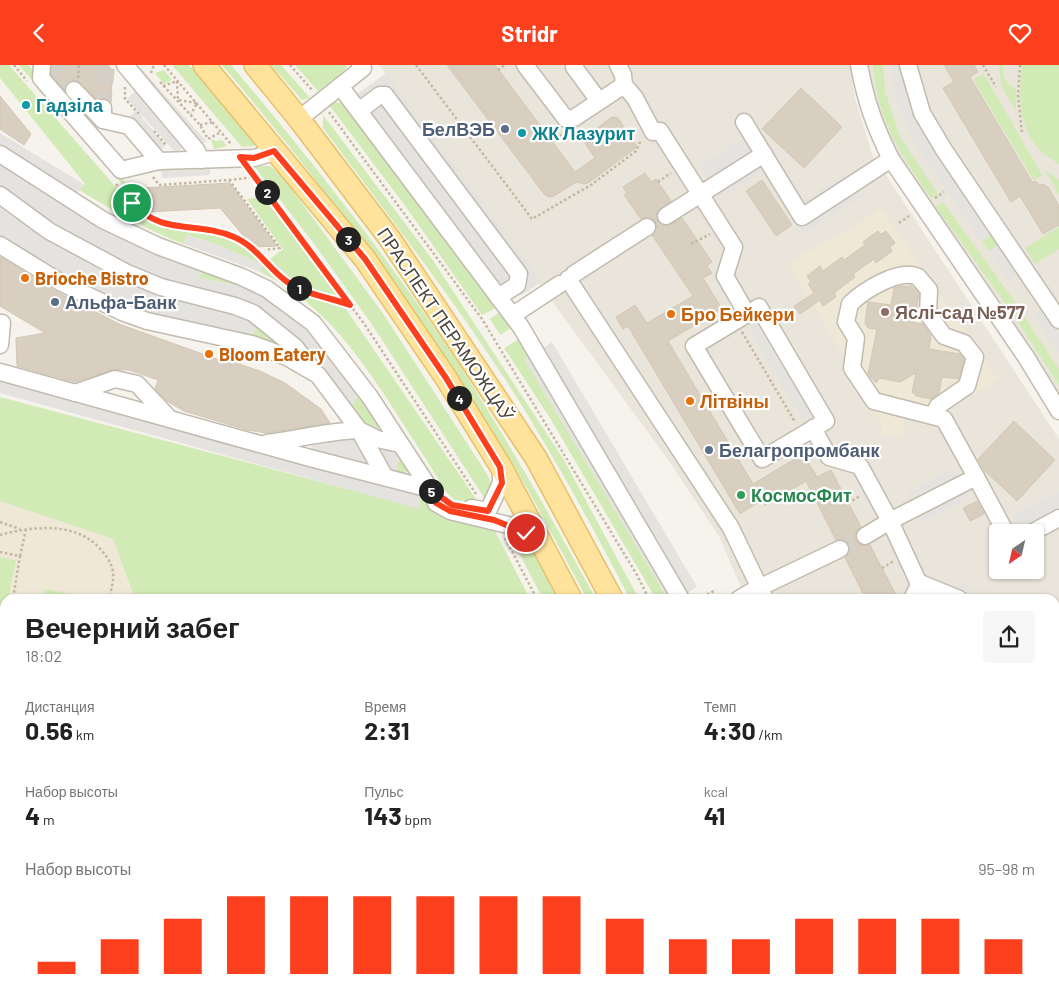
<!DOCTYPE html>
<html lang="ru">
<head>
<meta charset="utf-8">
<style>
  body { margin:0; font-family:Barlow,sans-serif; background:#f6f6f6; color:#222; height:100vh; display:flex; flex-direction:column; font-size:19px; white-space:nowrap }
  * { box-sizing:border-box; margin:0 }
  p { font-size:16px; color:#767676 }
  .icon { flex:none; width:28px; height:28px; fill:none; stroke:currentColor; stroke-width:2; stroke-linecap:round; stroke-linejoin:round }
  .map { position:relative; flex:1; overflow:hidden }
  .details { position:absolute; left:0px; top:529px; width:1060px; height:406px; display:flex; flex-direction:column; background:#fff; border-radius:15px 15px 0 0; box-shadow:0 1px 4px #0004 }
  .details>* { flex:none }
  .needle { width:32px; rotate:214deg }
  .buttons { position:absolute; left:989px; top:459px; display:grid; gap:10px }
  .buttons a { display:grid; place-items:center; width:55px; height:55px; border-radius:5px; background:#fff; box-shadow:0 1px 4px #0004; font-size:25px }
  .pin { position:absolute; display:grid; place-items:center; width:42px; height:42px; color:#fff; margin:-21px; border:2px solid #fff; border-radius:50%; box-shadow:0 1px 5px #0007 }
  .km { position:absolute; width:25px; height:25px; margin:-12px; border-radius:50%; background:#222; color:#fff; font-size:14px; line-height:25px; text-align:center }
  .round { display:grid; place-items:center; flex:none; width:52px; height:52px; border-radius:5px; background:#f6f6f6 }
  .summary { display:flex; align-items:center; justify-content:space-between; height:85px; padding:0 25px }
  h1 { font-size:28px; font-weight:700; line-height:38px }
  .metrics { display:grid; grid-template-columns:repeat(3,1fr); gap:8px; height:85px; padding:5px 25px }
  .metrics div { display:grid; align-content:center }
  .metrics b { font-size:25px; font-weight:700 }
  .metrics small { font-size:14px; font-weight:400 }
  .metrics p { font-size:14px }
  .chart { height:140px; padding:10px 25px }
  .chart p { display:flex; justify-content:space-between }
  .chart svg { width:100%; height:90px; margin-top:5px; stroke:#fc3f1d; stroke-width:6 }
  header { display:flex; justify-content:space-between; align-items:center; height:65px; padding:0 25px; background:#fc3f1d; color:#fff; font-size:22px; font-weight:700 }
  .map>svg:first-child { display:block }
  .residential { fill:#eae5da; fill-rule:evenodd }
  .commercial { fill:#f7ead8 }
  .education { fill:#efe8d6 }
  .green { fill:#d2eab5 }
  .parking { fill:#e5e3e0 }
  .building { fill:#d8cfc1; stroke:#d3c7b4 }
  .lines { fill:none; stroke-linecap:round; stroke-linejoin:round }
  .minor-tunnel { stroke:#d4d0c8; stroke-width:16; stroke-dasharray:16 8; stroke-linecap:butt }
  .minor-casing { stroke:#c2bbae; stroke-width:19 }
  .major-casing { stroke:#e6c16a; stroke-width:24 }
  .path { stroke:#c4b79f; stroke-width:2.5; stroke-dasharray:2.5 2.5; stroke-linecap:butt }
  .minor { stroke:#fff; stroke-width:16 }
  .major { stroke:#ffe39c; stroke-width:21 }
  .route-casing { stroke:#fff; stroke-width:10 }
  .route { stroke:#fc3f1d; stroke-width:6 }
  .culture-dot { fill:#0f9aa8; stroke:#fff; stroke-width:2 }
  .service-dot { fill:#5c6f8a; stroke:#fff; stroke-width:2 }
  .food-dot { fill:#e8710a; stroke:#fff; stroke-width:2 }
  .education-dot { fill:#8d6e63; stroke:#fff; stroke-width:2 }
  .leisure-dot { fill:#2e9e5b; stroke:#fff; stroke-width:2 }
  .labels { text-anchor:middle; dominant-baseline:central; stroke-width:4.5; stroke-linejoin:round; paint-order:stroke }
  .culture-label { font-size:18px; font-weight:bold; fill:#0d838f; stroke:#fff; text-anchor:start }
  .service-label { font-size:18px; font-weight:bold; fill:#4e5e75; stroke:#fff; text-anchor:start }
  .food-label { font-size:18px; font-weight:bold; fill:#c56008; stroke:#fff; text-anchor:start }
  .education-label { font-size:18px; font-weight:bold; fill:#785e54; stroke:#fff; text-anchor:start }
  .street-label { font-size:18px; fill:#4b4439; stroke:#fff }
  .leisure-label { font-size:18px; font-weight:bold; fill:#27864d; stroke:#fff; text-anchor:start }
</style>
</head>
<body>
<header><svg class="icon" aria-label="back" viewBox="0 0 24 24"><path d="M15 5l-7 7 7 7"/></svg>Stridr<svg class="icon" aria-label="heart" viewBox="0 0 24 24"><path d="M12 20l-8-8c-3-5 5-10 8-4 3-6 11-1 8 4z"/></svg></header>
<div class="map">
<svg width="1059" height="934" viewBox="0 0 1059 934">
  <rect width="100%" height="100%" fill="#f6f3ec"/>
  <!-- residential -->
  <g class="residential">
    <path d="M379,0H851L855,33L872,89L1059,374V934H903L902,930H1055V534H746L719,471L669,396ZM998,468H1035V505H998Z"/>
    <polygon points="869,0 1059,0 1059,332 894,91 873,30"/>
  </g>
  <!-- commercial -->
  <polygon class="commercial" points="289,930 688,930 690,934 291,934"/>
  <!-- education -->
  <g class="education">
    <polygon points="881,143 998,314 969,333 966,329 941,345 937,362 924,360 925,356 908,352 905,354 902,372 880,368 882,359 848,313 847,297 788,198 852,163"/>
    <polygon points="0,436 113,474 135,534 5,534 5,649 0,649"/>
  </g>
  <!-- green -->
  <g class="green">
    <path d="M0,0H9L143,153L163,163L207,167L226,173L250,186L292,223L304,230L346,244L478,437L455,435L447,428C432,403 416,379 400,354C363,296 324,237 260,207L263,200L216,179L187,170L184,179C146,165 114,146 79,125L85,119L0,13Z"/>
    <polygon points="19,0 28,0 37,10 131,124 128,127 147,148"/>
    <polygon points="172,0 189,0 254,74 255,81 242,82"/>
    <path d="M222,0H231C310,93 386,190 454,292C505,370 551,452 596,534H587C560,484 534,433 504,385C420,250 325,121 222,0Z"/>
    <polygon points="271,0 281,0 310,33 302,35"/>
    <polygon points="295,0 347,0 347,1 344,6 318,26"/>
    <path d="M873,0H883L885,26L900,72L938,129L931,133C901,90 877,54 873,0Z"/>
    <path d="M999,0H1004C1001,13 1005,18 1016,24V47L1001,20Z"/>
    <path d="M1022,0H1059V99C1054,95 1047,92 1043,88C1017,63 1019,33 1022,0Z"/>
    <polygon points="164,5 172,15 164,19 155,8"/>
    <polygon points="984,9 1042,110 1034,116 973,14"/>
    <polygon points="335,37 341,38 348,43 438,160 496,243 482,250 406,142 330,41"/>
    <path d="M323,50L432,194L564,395L639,534H630C591,459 551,385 505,314C448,227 385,146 323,63Z"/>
    <polygon points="214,74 215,76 222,75 227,81 214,84 211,75"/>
    <polygon points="254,101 270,101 282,111 384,250 487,409 493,422 487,437 371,258 315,180"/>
    <polygon points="1044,104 1059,115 1059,129"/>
    <path d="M264,131L339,233C305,224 294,219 270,194L283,184L247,134Z"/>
    <polygon points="943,137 1010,230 1059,304 1059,320 1008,242 936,142"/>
    <polygon points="1059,162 1059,184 1035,199 1025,183"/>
    <polygon points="991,169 999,179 989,186 982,177"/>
    <polygon points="204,204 241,221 198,213"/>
    <polygon points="502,245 513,262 500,270 490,254"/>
    <polygon points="259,259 278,277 272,279 251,270"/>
    <polygon points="519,274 530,292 525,295 668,534 656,534 550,353 504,283"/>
    <polygon points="358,331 379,362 377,365 367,363 349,344"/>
    <polygon points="0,332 419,443 421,429 432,444 431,446 493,462 530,534 135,534 113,474 0,436"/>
    <polygon points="399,392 407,406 403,411 396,409"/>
    <polygon points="508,467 530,480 560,534 543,534"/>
    <polygon points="0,492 16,495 8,534 5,534 5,547 0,571"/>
    <polygon points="45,524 81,531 80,534 43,534"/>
    <polygon points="670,930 696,930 698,934 672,934"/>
  </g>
  <!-- parking -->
  <g class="parking">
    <polygon points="891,0 901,0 907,28 920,64 991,169 982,177 914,77 897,36"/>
    <polygon points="140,2 206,76 200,82 134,8"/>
    <polygon points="386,8 542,217 520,231 516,224 505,230 356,30"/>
    <polygon points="135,26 184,81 176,88 127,34"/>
    <polygon points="136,46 166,80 160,86 129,52"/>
    <polygon points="0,68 85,120 64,139 204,204 199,213 241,221 263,231 291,251 324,283 358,331 349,344 313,292 297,276 157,214 68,169 0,124"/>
    <polygon points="751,68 764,76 804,137 848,108 862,131 804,168 763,106 722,132 700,102"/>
    <polygon points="210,99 210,110 162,113 161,102"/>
    <polygon points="0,142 34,166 69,185 230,245 259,259 251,270 190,260 139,245 72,216 0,173"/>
    <polygon points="186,170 216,179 264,200 260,207 184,179"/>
    <polygon points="999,179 1020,209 1009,216 989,186"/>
    <polygon points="1044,243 1059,264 1059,289 1034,251"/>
    <polygon points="772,250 826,341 802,355 748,264"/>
    <polygon points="552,277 697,522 677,534 668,534 525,295"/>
    <polygon points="0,312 421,429 419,444 0,328"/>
    <polygon points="349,371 393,383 399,392 396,409 311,386 312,377"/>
    <polygon points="952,405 967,434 921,458 906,428"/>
    <polygon points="1059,427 1059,445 1020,464 1012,450"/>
    <polygon points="967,518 973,534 936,534 935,531"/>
    <polygon points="0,685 5,686 5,707 0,706"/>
  </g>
  <!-- building -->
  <g class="building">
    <polygon points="52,0 108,0 112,5 111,37 103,33 97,35 76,15 67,18 64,25 51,10"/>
    <polygon points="447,0 495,0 575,107 595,93 583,75 585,72 612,52 618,53 637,82 588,118 584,119 576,117 554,131 549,132 544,129"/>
    <polygon points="944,0 974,0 978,7 970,12 1032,117 1037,117 1039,121 1042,119 1048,122 1059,141 1059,160 1043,169 1020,131 1011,137 943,23 954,17"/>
    <polygon points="801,23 842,62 804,103 762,64"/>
    <polygon points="0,31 31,69 24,80 0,64"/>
    <polygon points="645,108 651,117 656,114 671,136 657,146 658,157 667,161 682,153 712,197 707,201 712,208 703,213 722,244 668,276 753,419 803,389 817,412 831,405 861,462 856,467 856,476 861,480 870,480 898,534 866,534 845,493 850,485 849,479 841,474 836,475 806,416 765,440 762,435 740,449 628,261 623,264 616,252 635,240 647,258 693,231 652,170 657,162 655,156 647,152 641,154 624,130 627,128 623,122"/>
    <polygon points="762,115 792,160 776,171 746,126"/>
    <polygon points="230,118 277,181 253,182 220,143 148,147 144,143 142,123"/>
    <polygon points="878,166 881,169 886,166 895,178 890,182 892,186 876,198 874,194 853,209 855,212 834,228 836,232 823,241 820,235 800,249 794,241 814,228 808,219 811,217 807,211 820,201 823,206 842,192 844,195 865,180 863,177"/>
    <polygon points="0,192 55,226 119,259 222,296 223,292 237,295 236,298 260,306 285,318 321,344 330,358 267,368 247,365 184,346 167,336 155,324 158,315 129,305 112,305 75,317 17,301 16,273 45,268 0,241"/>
    <polygon points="910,220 919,228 914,258 923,259 931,271 929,284 960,289 964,294 959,314 942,312 939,328 931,334 916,331 912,327 916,308 900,317 879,313 876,318 868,309 877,264 868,263 865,258 868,237 891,240 894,223 901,221 910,222"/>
    <polygon points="1014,356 1055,395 1017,436 984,405 978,394"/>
    <polygon points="977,436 984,449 970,456 963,443"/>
  </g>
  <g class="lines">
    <!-- minor-tunnel -->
    <g class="minor-tunnel">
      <polyline points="48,0 74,25"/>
      <polyline points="103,43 107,0"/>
      <polyline points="840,484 865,471"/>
    </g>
    <defs>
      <g id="minor">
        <polyline points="42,0 41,13 121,105 159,96"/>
        <polyline points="125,0 197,86 201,95"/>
        <polyline points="525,0 566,54 574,53 624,20 635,33 653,67 660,66 734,182 725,211 747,249"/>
        <polyline points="618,0 623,10 624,20"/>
        <path d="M859,0C866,37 874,60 891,94L1026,292L1059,346"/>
        <polyline points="908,0 922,48 944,85 1059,255"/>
        <polyline points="574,2 599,36"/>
        <polyline points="340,21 521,262 681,534"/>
        <polyline points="74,25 103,55"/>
        <polyline points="103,43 103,55 129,61 159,96 254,93 274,87"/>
        <polyline points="360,45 380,30 385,30 519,209 517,220 498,232"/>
        <polyline points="299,54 363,3 360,0"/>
        <polyline points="744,57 802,152 891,94"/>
        <polyline points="0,89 103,155 158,181 242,212 267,224 313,258 370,332 430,424 436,438 450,446 516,462 526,468 539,480"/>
        <polyline points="0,130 49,166 127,208 161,222 235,241 253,248 295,282 310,301"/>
        <polyline points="666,151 764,89"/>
        <polyline points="0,180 60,217 122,247 147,256 252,279 287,292 318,310 359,365 377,374 400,379"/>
        <polyline points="574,209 647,162"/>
        <polyline points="568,214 731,463 765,534"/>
        <polygon points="759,242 826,356 762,394 694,281"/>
        <polyline points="513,250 560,219"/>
        <polyline points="0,258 2,258 0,280"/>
        <polyline points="0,307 310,393 430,424 433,427"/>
        <polyline points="75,328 115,314 137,319 170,354"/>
        <path d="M933,351L938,341L967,321L975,292L964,278L944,271L928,249L929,225L918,212C900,203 864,225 850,239L846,257L856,273L852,303L874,336L944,354L976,412"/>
        <polyline points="813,363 829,392 860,401 890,456 926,534"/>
        <path d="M267,378C298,374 328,366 359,365L385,412"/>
        <polyline points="471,443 488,446 501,418 501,402"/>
        <polyline points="1031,468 1059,453"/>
        <polyline points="865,471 890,456 976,412 1006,468"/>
        <polyline points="765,520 840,484"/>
        <polyline points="739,534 756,524"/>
        <polyline points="912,534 920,518 959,534"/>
        <polyline points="0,748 5,750"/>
        <polyline points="1055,781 1059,780"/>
        <polyline points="1055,820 1059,819"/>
        <polyline points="1055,887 1059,886"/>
        <polyline points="163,930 166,934"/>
        <polyline points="264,930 265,934"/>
        <polyline points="308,930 309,934"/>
        <polyline points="661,930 663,934"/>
        <polyline points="854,930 855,934"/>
        <polyline points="923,930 924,934"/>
      </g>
      <g id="major">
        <polyline points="204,0 365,194 446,313 501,402 571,534"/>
        <polyline points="255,0 299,54 390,174 536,393 612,534"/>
        <polyline points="749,930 751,934"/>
        <polyline points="786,930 788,934"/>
      </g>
    </defs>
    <!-- minor casing -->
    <use href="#minor" class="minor-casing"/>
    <!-- major casing -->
    <use href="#major" class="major-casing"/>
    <!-- path -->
    <g class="path">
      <polyline points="14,0 27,16"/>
      <polyline points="164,0 231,79"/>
      <polyline points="290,0 312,25"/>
      <polyline points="416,0 532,154 591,120 636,86 641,75"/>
      <polyline points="983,0 996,22"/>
      <polyline points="1020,0 1018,30 1022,68"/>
      <polyline points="498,5 505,0"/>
      <polyline points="151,8 154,0"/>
      <polyline points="78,13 79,0"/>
      <polyline points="160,17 200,60 208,74 221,67"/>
      <polyline points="163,21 177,16 178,35 197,38 191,49"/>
      <polyline points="125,22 125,34 141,51"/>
      <polyline points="329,47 482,254 637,510 649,534"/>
      <polyline points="200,60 213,57"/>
      <polyline points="154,66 167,81"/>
      <polyline points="552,77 563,69"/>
      <polyline points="252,107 365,260 476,429"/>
      <polyline points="153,112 159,120 229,115 280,183 265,185"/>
      <polyline points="229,115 256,112"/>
      <polyline points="658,117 671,108"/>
      <path d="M116,119C127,132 138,148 154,156C179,168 210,159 236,173C256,183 268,202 285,215C304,230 327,232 349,239"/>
      <polyline points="935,133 944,127"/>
      <polyline points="899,158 909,151"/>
      <polyline points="691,179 710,169"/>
      <polyline points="742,267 795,357"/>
      <polyline points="848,438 860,431"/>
      <polyline points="0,457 20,464"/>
      <path d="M0,470C33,461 78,456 102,486C107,492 112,499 113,507C114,516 111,525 109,534"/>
      <polyline points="505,473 537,534"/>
      <polyline points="0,487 20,491 13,534"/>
      <polyline points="20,491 26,464"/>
      <polyline points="882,503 894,496"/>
      <polyline points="698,534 716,525"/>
      <polyline points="0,576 5,576"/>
      <polyline points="0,668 5,669"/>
      <polyline points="0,769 5,770"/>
      <polyline points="248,930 249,934"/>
      <polyline points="282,930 283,934"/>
      <polyline points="701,930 702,934"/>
      <polyline points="711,930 713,934"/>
      <polyline points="818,930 820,934"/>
    </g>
    <!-- minor -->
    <use href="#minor" class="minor"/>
    <!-- major -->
    <use href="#major" class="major"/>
  </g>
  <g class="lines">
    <defs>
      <path id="route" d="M132,138C162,171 198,156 234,172C256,181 268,203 286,216C306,230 329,232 350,240L240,92L254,93L274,86L365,194L446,313L500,402L502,418L488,446L452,440L430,424L436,438L450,446L494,455L526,468"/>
    </defs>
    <!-- route casing -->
    <use href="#route" class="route-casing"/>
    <!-- route -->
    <use href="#route" class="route"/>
  </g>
  <!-- markers -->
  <g class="culture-dot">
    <circle cx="26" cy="40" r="5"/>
    <circle cx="522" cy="68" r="5"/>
  </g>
  <g class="service-dot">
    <circle cx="505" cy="64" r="5"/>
    <circle cx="55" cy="237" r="5"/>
    <circle cx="709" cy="385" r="5"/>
  </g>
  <g class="food-dot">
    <circle cx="25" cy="213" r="5"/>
    <circle cx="671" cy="249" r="5"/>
    <circle cx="209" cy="289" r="5"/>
    <circle cx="690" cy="336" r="5"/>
  </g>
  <circle class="education-dot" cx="885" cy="247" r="5"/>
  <circle class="leisure-dot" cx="741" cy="430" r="5"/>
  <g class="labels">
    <!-- culture labels -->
    <g class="culture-label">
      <text x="36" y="40">Гадзіла</text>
      <text x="532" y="68">ЖК Лазурит</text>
    </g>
    <!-- service labels -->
    <g class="service-label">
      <text x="495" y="64" text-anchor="end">БелВЭБ</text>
      <text x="65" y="237">Альфа-Банк</text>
      <text x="719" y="385">Белагропромбанк</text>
    </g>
    <!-- food labels -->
    <g class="food-label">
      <text x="35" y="213">Brioche Bistro</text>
      <text x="681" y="249">Бро Бейкери</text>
      <text x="219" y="289">Bloom Eatery</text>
      <text x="700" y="336">Літвіны</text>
    </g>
    <!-- education labels -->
    <g class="education-label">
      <text x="895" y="247">Яслі-сад №577</text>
    </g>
    <!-- street labels -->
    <g class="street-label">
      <text transform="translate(446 259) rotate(56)">ПРАСПЕКТ ПЕРАМОЖЦАЎ</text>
    </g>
    <!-- leisure labels -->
    <g class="leisure-label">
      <text x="751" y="430">КосмосФит</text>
    </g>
  </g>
</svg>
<div class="buttons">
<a><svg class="needle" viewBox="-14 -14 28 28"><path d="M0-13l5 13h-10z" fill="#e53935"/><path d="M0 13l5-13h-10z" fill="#767676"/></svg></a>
</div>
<div class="pin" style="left:132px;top:138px;background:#1e9e55"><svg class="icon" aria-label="arrive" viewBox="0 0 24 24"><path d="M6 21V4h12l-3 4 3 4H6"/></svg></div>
<div class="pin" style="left:526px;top:468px;background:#d93025"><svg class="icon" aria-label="check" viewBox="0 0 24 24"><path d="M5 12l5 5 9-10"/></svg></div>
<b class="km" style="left:299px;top:223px">1</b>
<b class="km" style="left:267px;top:127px">2</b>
<b class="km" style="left:348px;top:174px">3</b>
<b class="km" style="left:459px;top:333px">4</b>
<b class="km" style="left:431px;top:426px">5</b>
<section class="details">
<div class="summary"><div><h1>Вечерний забег</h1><p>18:02</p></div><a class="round"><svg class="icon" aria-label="share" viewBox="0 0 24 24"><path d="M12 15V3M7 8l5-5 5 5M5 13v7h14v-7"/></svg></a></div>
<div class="metrics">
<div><p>Дистанция</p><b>0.56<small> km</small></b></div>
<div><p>Время</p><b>2:31</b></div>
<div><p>Темп</p><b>4:30<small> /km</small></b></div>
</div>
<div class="metrics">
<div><p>Набор высоты</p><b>4<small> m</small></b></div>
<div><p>Пульс</p><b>143<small> bpm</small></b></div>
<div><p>kcal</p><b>41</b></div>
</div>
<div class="chart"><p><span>Набор высоты</span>95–98 m</p>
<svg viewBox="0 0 160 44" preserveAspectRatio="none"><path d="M5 44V38M15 44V27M25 44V17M35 44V6M45 44V6M55 44V6M65 44V6M75 44V6M85 44V6M95 44V17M105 44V27M115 44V27M125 44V17M135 44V17M145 44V17M155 44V27"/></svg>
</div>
</section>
</div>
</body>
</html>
